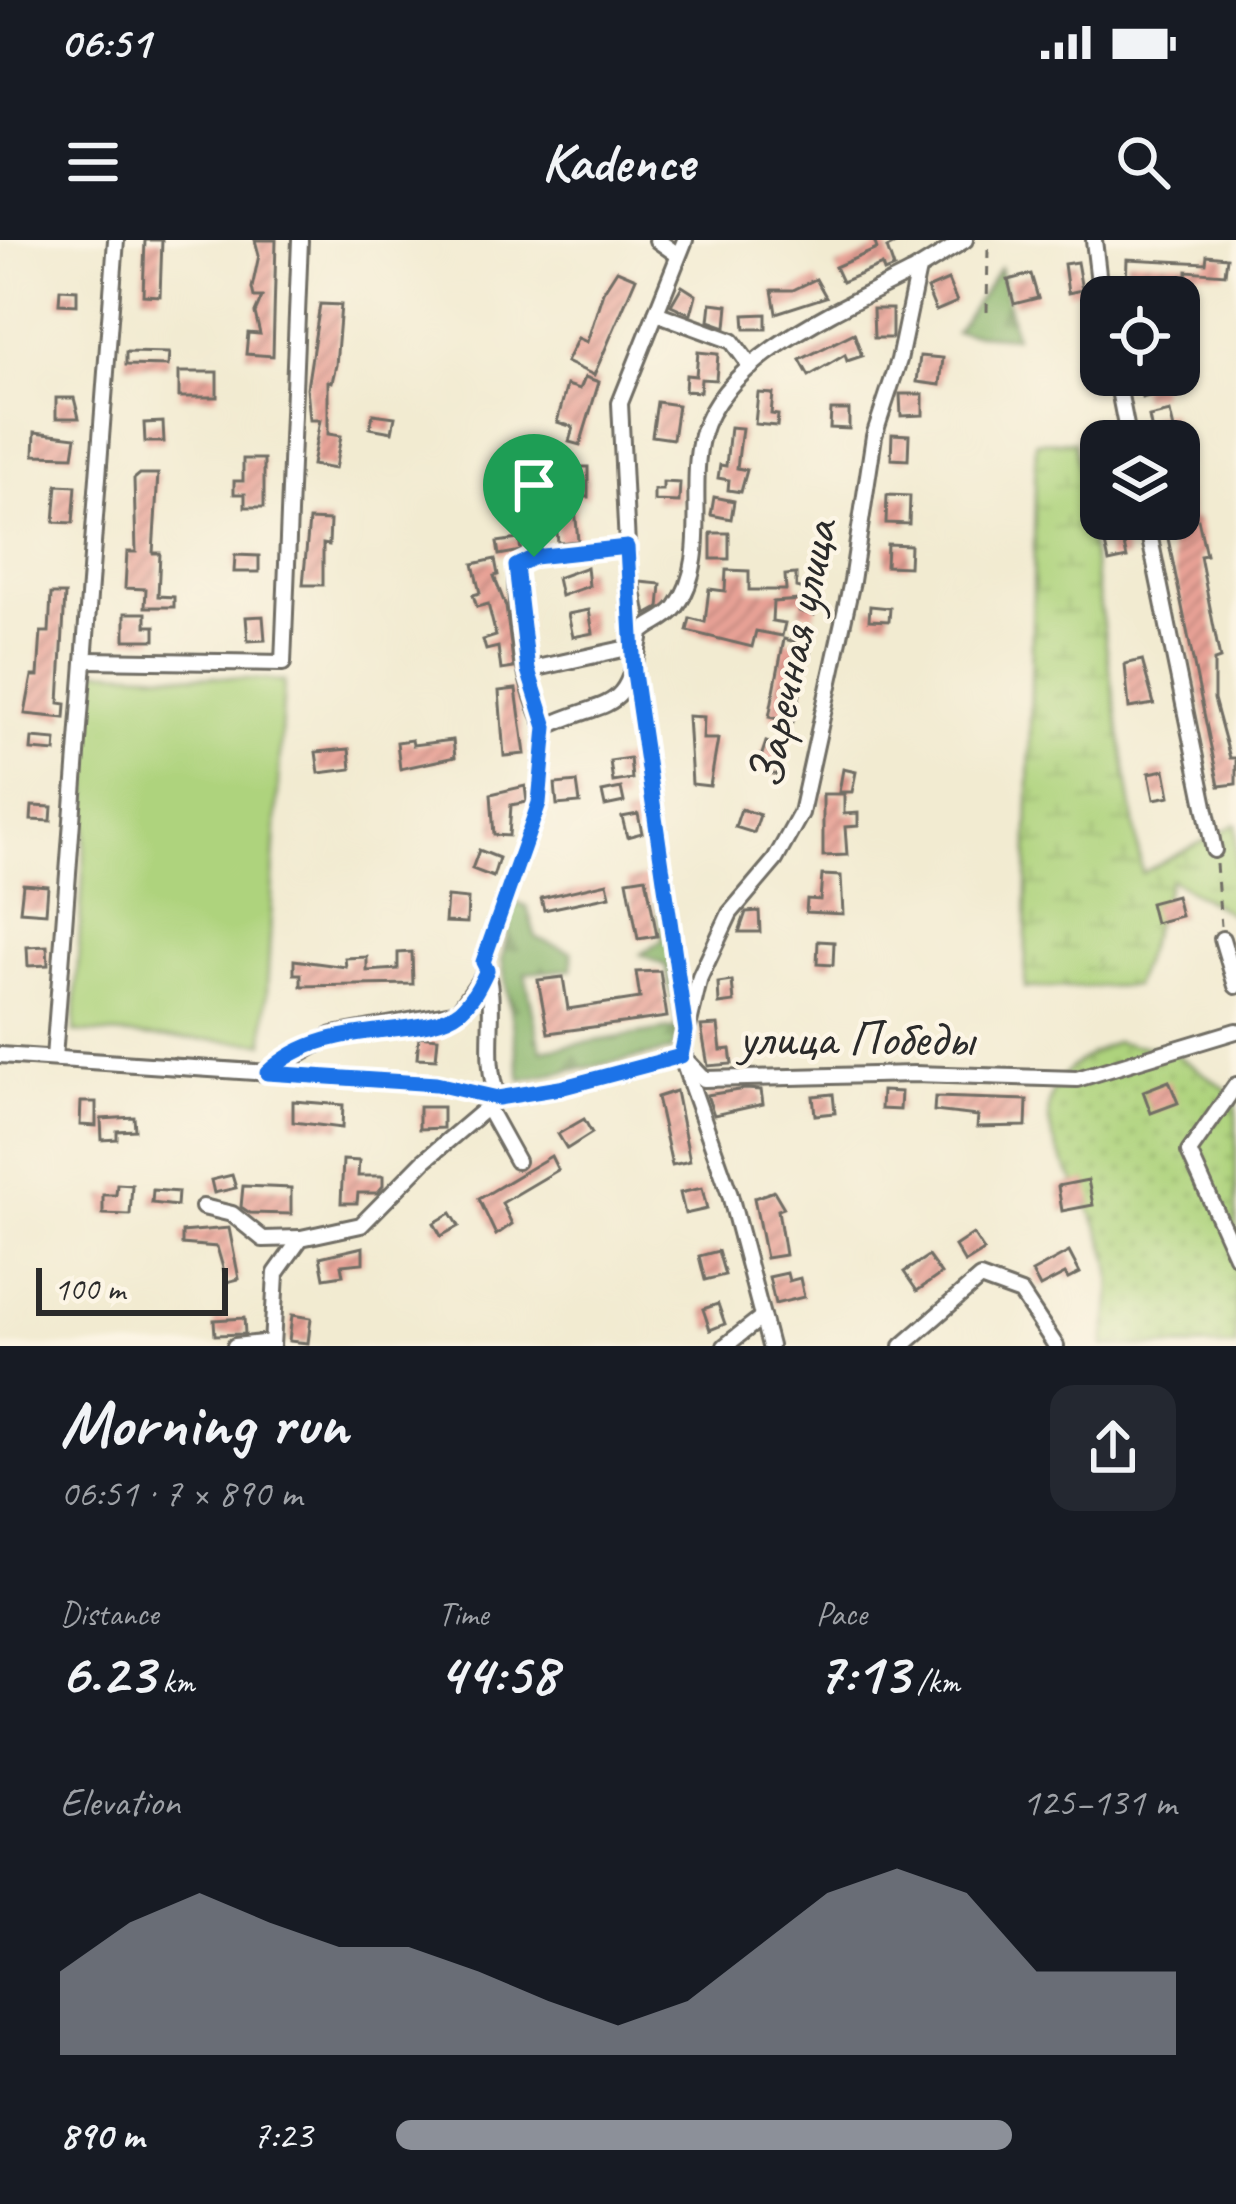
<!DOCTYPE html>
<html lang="en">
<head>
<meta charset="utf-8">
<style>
  body { margin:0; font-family:Caveat,sans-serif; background:#242831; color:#f1f3f6; height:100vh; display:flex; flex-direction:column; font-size:45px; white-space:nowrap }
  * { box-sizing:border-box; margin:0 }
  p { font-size:39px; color:#9ea1a6 }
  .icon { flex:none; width:66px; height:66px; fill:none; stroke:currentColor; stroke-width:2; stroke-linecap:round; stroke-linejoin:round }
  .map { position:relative; height:1106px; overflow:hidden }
  .side { display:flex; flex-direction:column; background:#171b24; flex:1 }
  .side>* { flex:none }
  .controls { position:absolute; left:1080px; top:36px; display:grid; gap:24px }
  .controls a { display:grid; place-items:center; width:120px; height:120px; border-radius:24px; background:#171b24; box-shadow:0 3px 9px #0004; font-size:60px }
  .scale { position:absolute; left:36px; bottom:30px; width:192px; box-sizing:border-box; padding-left:12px; border:6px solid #2b2b2b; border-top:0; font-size:33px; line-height:42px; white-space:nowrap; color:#2b2b2b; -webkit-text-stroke:9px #fcf5e5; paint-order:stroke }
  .pin { position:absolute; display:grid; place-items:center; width:102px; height:102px; color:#fff; margin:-123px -51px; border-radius:50% 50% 50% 0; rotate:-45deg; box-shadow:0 0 12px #0007 }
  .pin .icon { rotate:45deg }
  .round { display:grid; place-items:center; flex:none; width:126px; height:126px; border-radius:24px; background:#242831 }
  .overview { display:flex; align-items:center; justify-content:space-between; height:204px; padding:0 60px }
  h1 { font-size:66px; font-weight:700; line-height:90px }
  .metrics { display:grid; grid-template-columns:repeat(3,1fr); gap:18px; height:204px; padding:12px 60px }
  .metrics div { display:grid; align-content:center }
  .metrics b { font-size:60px; font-weight:700 }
  .metrics small { font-size:33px; font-weight:400 }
  .metrics p { font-size:33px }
  .chart { height:336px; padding:24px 60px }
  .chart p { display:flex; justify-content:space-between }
  .chart svg { width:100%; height:216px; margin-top:12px; fill:#8c9099; opacity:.7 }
  ul { padding:0 60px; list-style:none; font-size:39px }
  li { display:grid; grid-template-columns:192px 144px 1fr; align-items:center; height:90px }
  li i { height:30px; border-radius:15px; background:#8c9099 }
  .status { display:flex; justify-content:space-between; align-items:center; height:84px; padding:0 60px; background:#171b24; direction:ltr }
  .status svg { height:33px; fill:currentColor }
  header { display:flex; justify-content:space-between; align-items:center; height:156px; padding:0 60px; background:#171b24; font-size:54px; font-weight:700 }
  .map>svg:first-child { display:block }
  .forest { fill:url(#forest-firs); stroke:#5a704c; stroke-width:3 }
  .wetland { fill:url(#wetland-marsh); stroke:#6c7f54; stroke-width:3 }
  .park { fill:url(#park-dots); stroke:#6c7f54; stroke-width:3 }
  .pitch { fill:#aed37d; stroke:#6c7f54; stroke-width:3 }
  .building { fill:url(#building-hatch) }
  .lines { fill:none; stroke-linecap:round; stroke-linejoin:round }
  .minor-casing { stroke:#716e65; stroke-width:20 }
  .path { stroke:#716e65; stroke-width:3; stroke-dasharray:9 9; stroke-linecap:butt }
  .minor { stroke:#fff; stroke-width:14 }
  .route-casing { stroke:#fff; stroke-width:24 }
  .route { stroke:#1a73e8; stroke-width:15 }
  .labels { text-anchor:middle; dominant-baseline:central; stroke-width:9; stroke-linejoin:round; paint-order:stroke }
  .street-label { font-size:51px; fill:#2b2b2b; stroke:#fcf5e5 }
</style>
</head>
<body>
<div class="status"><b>06:51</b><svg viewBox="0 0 49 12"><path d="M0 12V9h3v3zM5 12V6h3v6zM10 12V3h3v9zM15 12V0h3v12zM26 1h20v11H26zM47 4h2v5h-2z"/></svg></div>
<header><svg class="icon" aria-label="menu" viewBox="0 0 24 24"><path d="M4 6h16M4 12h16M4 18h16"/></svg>Kadence<svg class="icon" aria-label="search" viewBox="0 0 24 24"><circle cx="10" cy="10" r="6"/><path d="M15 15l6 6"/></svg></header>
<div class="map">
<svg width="1236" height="1106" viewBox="0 0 1236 1106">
  <defs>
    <pattern id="forest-firs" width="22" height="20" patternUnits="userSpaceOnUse" patternTransform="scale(3)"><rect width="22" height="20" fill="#8ab56c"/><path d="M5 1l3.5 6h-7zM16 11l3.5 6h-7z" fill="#719359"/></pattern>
    <pattern id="wetland-marsh" width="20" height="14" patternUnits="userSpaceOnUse" patternTransform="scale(3)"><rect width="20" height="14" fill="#aed37d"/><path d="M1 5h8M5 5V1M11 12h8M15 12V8" fill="none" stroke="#96b56c"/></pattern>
    <pattern id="park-dots" width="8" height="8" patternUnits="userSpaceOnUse" patternTransform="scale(3)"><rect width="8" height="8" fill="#aed37d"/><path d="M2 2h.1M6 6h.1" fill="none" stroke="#96b56c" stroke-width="1.8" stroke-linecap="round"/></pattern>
    <pattern id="building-hatch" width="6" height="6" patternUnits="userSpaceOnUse" patternTransform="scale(3)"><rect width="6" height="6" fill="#e8a296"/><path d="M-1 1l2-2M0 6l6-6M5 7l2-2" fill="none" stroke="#bc847b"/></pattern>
  </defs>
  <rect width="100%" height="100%" fill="#fcf5e5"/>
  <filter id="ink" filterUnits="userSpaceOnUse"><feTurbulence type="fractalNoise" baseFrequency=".00833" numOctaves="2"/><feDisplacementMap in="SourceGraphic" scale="24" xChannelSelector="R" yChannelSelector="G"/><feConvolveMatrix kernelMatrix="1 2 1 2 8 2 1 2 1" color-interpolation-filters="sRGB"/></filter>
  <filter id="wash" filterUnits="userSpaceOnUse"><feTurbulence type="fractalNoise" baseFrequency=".004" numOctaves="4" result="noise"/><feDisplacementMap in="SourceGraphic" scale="48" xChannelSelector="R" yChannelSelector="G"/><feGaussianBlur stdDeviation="2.7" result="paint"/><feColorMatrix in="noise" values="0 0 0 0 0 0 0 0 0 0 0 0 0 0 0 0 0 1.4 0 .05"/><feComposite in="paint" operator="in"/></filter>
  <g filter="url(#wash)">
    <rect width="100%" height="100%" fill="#f2ebd1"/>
    <!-- forest -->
    <g class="forest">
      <polygon points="1000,28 1015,97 956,92"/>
      <polygon points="657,622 681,788 671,811 521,840 502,719 514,662 527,667 536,698 572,712 572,729 525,733 541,810 677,788 666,726 641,714 663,700 650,623"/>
    </g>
    <!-- wetland -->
    <polygon class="wetland" points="1074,201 1142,633 1236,584 1236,677 1170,639 1134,746 1025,748 1036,202"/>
    <!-- park -->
    <path class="park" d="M1115,802L1170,810L1236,856V1106H1103C1109,1074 1116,1047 1108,1015C1087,931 981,860 1115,802Z"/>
    <!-- pitch -->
    <polygon class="pitch" points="95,430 284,441 264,803 74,792"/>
    <g id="blocks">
      <!-- building -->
      <g class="building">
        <polygon points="145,0 162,0 160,56 143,55"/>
        <polygon points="255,0 276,0 273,116 246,114 248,93 260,94 255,73 262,57 254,57 252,48 259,15"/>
        <polygon points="874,0 904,0 887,8 894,28 884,32 882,25 842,42 835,27 877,9"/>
        <polygon points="1207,15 1227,17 1225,34 1187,31 1187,45 1126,44 1127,19 1206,23"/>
        <polygon points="1077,22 1082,50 1068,53 1064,24"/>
        <polygon points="617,30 636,38 594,135 566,122 578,98 587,102 603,52"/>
        <polygon points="1031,34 1038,58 1014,64 1008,40"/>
        <polygon points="816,39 826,57 776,73 772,50 793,50"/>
        <polygon points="948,40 957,62 936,71 927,49"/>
        <polygon points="682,46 696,55 691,74 671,65"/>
        <polygon points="60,49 77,50 77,65 59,64"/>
        <polygon points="711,63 728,65 726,87 709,81"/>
        <polygon points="320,64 341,65 336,125 332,142 328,141 328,194 341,196 335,229 312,225 320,180 310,180 307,148"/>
        <polygon points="873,69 892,69 892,98 874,98"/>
        <polygon points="766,74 766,89 745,89 744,75"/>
        <polygon points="854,93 862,116 847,121 845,115 809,136 800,120"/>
        <polygon points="126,112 169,113 168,126 126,125"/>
        <polygon points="698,112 718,114 716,140 701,139 700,152 685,151 686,135 696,136"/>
        <polygon points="920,116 943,118 940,145 917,142"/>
        <rect x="179" y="132" width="38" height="25"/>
        <polygon points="1157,135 1161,153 1142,158 1137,137"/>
        <polygon points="585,137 599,142 580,205 569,202 573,187 557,182 567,145 580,149"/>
        <polygon points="758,153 773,154 771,174 778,175 777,186 755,184"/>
        <polygon points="900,154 923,154 923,175 901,176"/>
        <polygon points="56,158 74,158 79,178 56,178"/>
        <polygon points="657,162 678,165 673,199 652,196"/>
        <polygon points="831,170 849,170 849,189 830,188"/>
        <polygon points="1170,172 1176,198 1154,201 1149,177"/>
        <polygon points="373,174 395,177 392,192 370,188"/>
        <polygon points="163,182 164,202 145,202 144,183"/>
        <polygon points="730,187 742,188 737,228 747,230 741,252 728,250 729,240 718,238 720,225 726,226"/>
        <polygon points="35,192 76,197 73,216 34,215"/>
        <polygon points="892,194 909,195 908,220 891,219"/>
        <polygon points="568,217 569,233 541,235 540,219"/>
        <polygon points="243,219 264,219 264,267 245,267 245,254 234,254 234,241 243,241"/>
        <polygon points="572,227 588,227 588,257 574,257 578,301 558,303 556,281 537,282 536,267 546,266 547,253 573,253"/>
        <polygon points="140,234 158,234 153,313 160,313 158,356 174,357 174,367 145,367 146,349 125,348 127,312 136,312 134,239"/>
        <polygon points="1179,240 1184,240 1192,279 1198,279 1206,315 1200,316 1220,419 1214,421 1214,459 1230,518 1236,518 1236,544 1219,546 1164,279 1179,279"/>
        <polygon points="663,242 680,243 679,262 654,261 654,250 663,250"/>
        <polygon points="57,245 76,246 73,283 54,282"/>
        <polygon points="887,255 910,256 909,284 886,283"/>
        <polygon points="714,257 734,261 731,279 711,275"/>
        <polygon points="1118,279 1127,318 1109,322 1100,281"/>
        <polygon points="309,280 330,281 329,305 323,304 323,345 303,345"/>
        <rect x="711" y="293" width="18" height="26"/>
        <polygon points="519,299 521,311 499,315 497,302"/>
        <polygon points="887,304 910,305 909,327 886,326"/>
        <polygon points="235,315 259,316 259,332 234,332"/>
        <polygon points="495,319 498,335 494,336 506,367 514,428 501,430 498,407 486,410 483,400 496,396 488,364 477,367 473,355 480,353 473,324"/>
        <polygon points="587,327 589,346 561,356 557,338"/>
        <polygon points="726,330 749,331 749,350 786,350 785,335 796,334 796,347 820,353 814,375 799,371 802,360 773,362 772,381 785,383 782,396 756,391 752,407 687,391 690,378 705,382 709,349 725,351"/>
        <polygon points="640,342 661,344 659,368 646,375"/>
        <polygon points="51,354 65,354 59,463 66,464 65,478 25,474 32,436 38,436 41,392 49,392"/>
        <polygon points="870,366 890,368 889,381 869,380"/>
        <polygon points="589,370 593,393 573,397 568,374"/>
        <polygon points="125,373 146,373 146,386 155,386 155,400 125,400"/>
        <polygon points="263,376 265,400 248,401 246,377"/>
        <polygon points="784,399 812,406 793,482 769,477"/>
        <polygon points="1142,420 1154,464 1129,468 1125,424"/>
        <polygon points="516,449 525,514 504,516 499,451"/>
        <polygon points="688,476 704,477 703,499 718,499 710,546 692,544"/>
        <polygon points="32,498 56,500 55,512 31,510"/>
        <polygon points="412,500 413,505 453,500 455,517 400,529 397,502"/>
        <polygon points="766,502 785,509 777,535 757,529"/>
        <polygon points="349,509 351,529 319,533 316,512"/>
        <polygon points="630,518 632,539 613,542 610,521"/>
        <polygon points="843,529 856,532 852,552 839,552"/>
        <polygon points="1165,530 1170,556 1154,559 1149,533"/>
        <polygon points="577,542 580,563 557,565 555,544"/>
        <polygon points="525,546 527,562 511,565 509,596 494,595 491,554"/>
        <polygon points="621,548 624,562 605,566 602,552"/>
        <polygon points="823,554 844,554 844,574 858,573 858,586 845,587 847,615 823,616"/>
        <polygon points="32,566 52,567 51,581 31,580"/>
        <polygon points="741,569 760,575 754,593 735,587"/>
        <polygon points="638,574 642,593 627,597 622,577"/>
        <polygon points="479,610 499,618 493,637 472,629"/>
        <polygon points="822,635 841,636 843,674 806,672 807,659 820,660"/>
        <polygon points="646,637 657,696 638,699 627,640"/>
        <polygon points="607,643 610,656 544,670 541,658"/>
        <polygon points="23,644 48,646 46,673 20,671"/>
        <polygon points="1176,656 1181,676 1155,683 1150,663"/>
        <polygon points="447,657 468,659 467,683 445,682"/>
        <polygon points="759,671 760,692 739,692 746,672"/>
        <polygon points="818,701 834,702 833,725 817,724"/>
        <polygon points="47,706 48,725 28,726 27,707"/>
        <polygon points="412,712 413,744 301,746 301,734 294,734 294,720 346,727 345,718 367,717 367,731 398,729 398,713"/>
        <polygon points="660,731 667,777 548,793 538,740 563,737 568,769 640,758 636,732"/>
        <polygon points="732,741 734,762 719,764 718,743"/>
        <polygon points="718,785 721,810 730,809 732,824 708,826 701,786"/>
        <polygon points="419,796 438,798 436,819 417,818"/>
        <polygon points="1169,841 1178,863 1151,873 1143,851"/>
        <polygon points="745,849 761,850 763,864 714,875 707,855"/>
        <polygon points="676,851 690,921 672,925 657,857"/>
        <polygon points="882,851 901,852 900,870 881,869"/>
        <polygon points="833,854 835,873 815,875 813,856"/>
        <polygon points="935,857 1027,860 1026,886 977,887 978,876 934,871"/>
        <polygon points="293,861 343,865 342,888 293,882"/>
        <polygon points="81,862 96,862 96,886 80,885"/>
        <polygon points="419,867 443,867 443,888 419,889"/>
        <polygon points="134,877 135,890 117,891 117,899 102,900 101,879"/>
        <polygon points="584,879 592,893 567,909 558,894"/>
        <polygon points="551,916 558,930 502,963 512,984 496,995 479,959"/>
        <polygon points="343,920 359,921 358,936 383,936 383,946 377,953 358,953 357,963 341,963"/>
        <polygon points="232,935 236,948 214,953 211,940"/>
        <polygon points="1088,940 1093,965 1062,971 1058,946"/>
        <polygon points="117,944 132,945 130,975 103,974 103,955 116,955"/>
        <polygon points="243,946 291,948 291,974 250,973 241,967"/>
        <polygon points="702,948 707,969 685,974 680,953"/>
        <polygon points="153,950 178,952 177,966 152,963"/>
        <polygon points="774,951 784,968 778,970 785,1015 766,1018 754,958"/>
        <polygon points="451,973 459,986 441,996 434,983"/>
        <polygon points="229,988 239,1039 227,1042 217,1007 182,1004 182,992"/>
        <polygon points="973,994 984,1011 965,1023 955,1006"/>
        <polygon points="363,1007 363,1023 341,1025 343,1035 324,1038 320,1017"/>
        <polygon points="718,1011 725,1035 705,1040 699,1016"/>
        <polygon points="1069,1012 1080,1033 1068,1039 1065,1034 1040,1047 1032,1032"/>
        <polygon points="928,1016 941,1034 917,1051 904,1032"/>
        <polygon points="787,1033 789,1041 800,1038 804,1057 775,1064 769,1037"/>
        <polygon points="718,1064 725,1084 710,1090 703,1069"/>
        <polygon points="292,1075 311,1078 308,1103 289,1101"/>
        <polygon points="244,1078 245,1094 215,1095 214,1080"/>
      </g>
    </g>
  </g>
  <g filter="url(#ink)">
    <use href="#blocks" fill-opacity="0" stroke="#716e65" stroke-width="3"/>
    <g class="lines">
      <defs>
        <g id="minor">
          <polyline points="657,0 678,15"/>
          <polyline points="1094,0 1101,60"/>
          <polyline points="656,73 732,101 751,127"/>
          <polyline points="1116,135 1129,201"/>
          <polyline points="1146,279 1214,610"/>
          <polyline points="632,408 620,163 685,0"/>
          <polyline points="86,420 283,423 300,0"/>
          <polyline points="528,430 632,407"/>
          <polyline points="634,430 684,782"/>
          <path d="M546,487C521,442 516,377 516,326L534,317L627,307"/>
          <polyline points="1222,699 1236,746"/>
          <polyline points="0,815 436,844 498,858 560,848 681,816"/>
          <polyline points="54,818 116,0"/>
          <polyline points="685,819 704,839 914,834 1077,839 1236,791"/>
          <polyline points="267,833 333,795 458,772 487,730"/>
          <polyline points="1236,845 1189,912 1236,1016"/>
          <polyline points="487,867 517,921"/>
          <polyline points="203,967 232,974 263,999 301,998"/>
          <polyline points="235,1106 272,1102"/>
          <path d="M272,1106L276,1033L301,998L361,985L425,920L498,858C480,812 501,765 483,721L539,563L546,487C608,457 627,479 641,393C651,382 665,381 676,367C711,319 687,249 702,195C724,115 851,64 918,29"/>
          <polyline points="725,1106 762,1077"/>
          <polyline points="770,1106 730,955 681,816 700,737 730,673 775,620 801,573 852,341 874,196 899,120 918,29 965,0"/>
          <polyline points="902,1106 980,1038 1021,1053 1056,1106"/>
        </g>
      </defs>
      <!-- minor casing -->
      <use href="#minor" class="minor-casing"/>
      <!-- path -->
      <g class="path">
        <polyline points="987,72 988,6"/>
        <polyline points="1216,624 1221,686"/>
      </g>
      <!-- minor -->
      <use href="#minor" class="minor"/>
    </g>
  </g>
  <g class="lines" filter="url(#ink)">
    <defs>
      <path id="route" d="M627,307L634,433L686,791L681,816L560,848L498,858L436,844L267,833C328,774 422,802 461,770C473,759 480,745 487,730L483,722L539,563L546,487L528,430L516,326L534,317Z"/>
    </defs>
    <!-- route casing -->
    <use href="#route" class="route-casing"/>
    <!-- route -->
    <use href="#route" class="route"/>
  </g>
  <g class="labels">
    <!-- street labels -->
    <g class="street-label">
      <text transform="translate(792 414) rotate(-78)">Заречная улица</text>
      <text x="856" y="798">улица Победы</text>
    </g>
  </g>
</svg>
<div class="controls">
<a><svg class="icon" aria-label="locate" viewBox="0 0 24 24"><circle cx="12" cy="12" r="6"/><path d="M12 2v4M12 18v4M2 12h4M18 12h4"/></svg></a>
<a><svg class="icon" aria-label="layers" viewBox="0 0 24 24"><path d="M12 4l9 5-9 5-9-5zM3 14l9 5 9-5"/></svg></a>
</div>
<div class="scale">100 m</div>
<div class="pin" style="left:534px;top:317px;background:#1e9e55"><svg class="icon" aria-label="arrive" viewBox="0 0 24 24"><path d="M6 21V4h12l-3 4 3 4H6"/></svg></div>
</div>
<section class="side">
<div class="overview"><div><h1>Morning run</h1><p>06:51 · 7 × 890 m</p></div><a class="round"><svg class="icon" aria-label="share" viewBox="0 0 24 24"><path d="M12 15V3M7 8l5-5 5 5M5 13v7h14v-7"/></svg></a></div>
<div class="metrics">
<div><p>Distance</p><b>6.23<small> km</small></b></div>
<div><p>Time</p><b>44:58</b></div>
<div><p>Pace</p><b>7:13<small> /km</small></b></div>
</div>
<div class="chart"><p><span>Elevation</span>125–131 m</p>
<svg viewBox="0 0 160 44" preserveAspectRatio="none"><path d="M0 44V27L10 17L20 11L30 17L40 22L50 22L60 27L70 33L80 38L90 33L100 22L110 11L120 6L130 11L140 27L150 27L160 27V44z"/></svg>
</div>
<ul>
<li><b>890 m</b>7:23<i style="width:79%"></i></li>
</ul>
</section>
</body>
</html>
